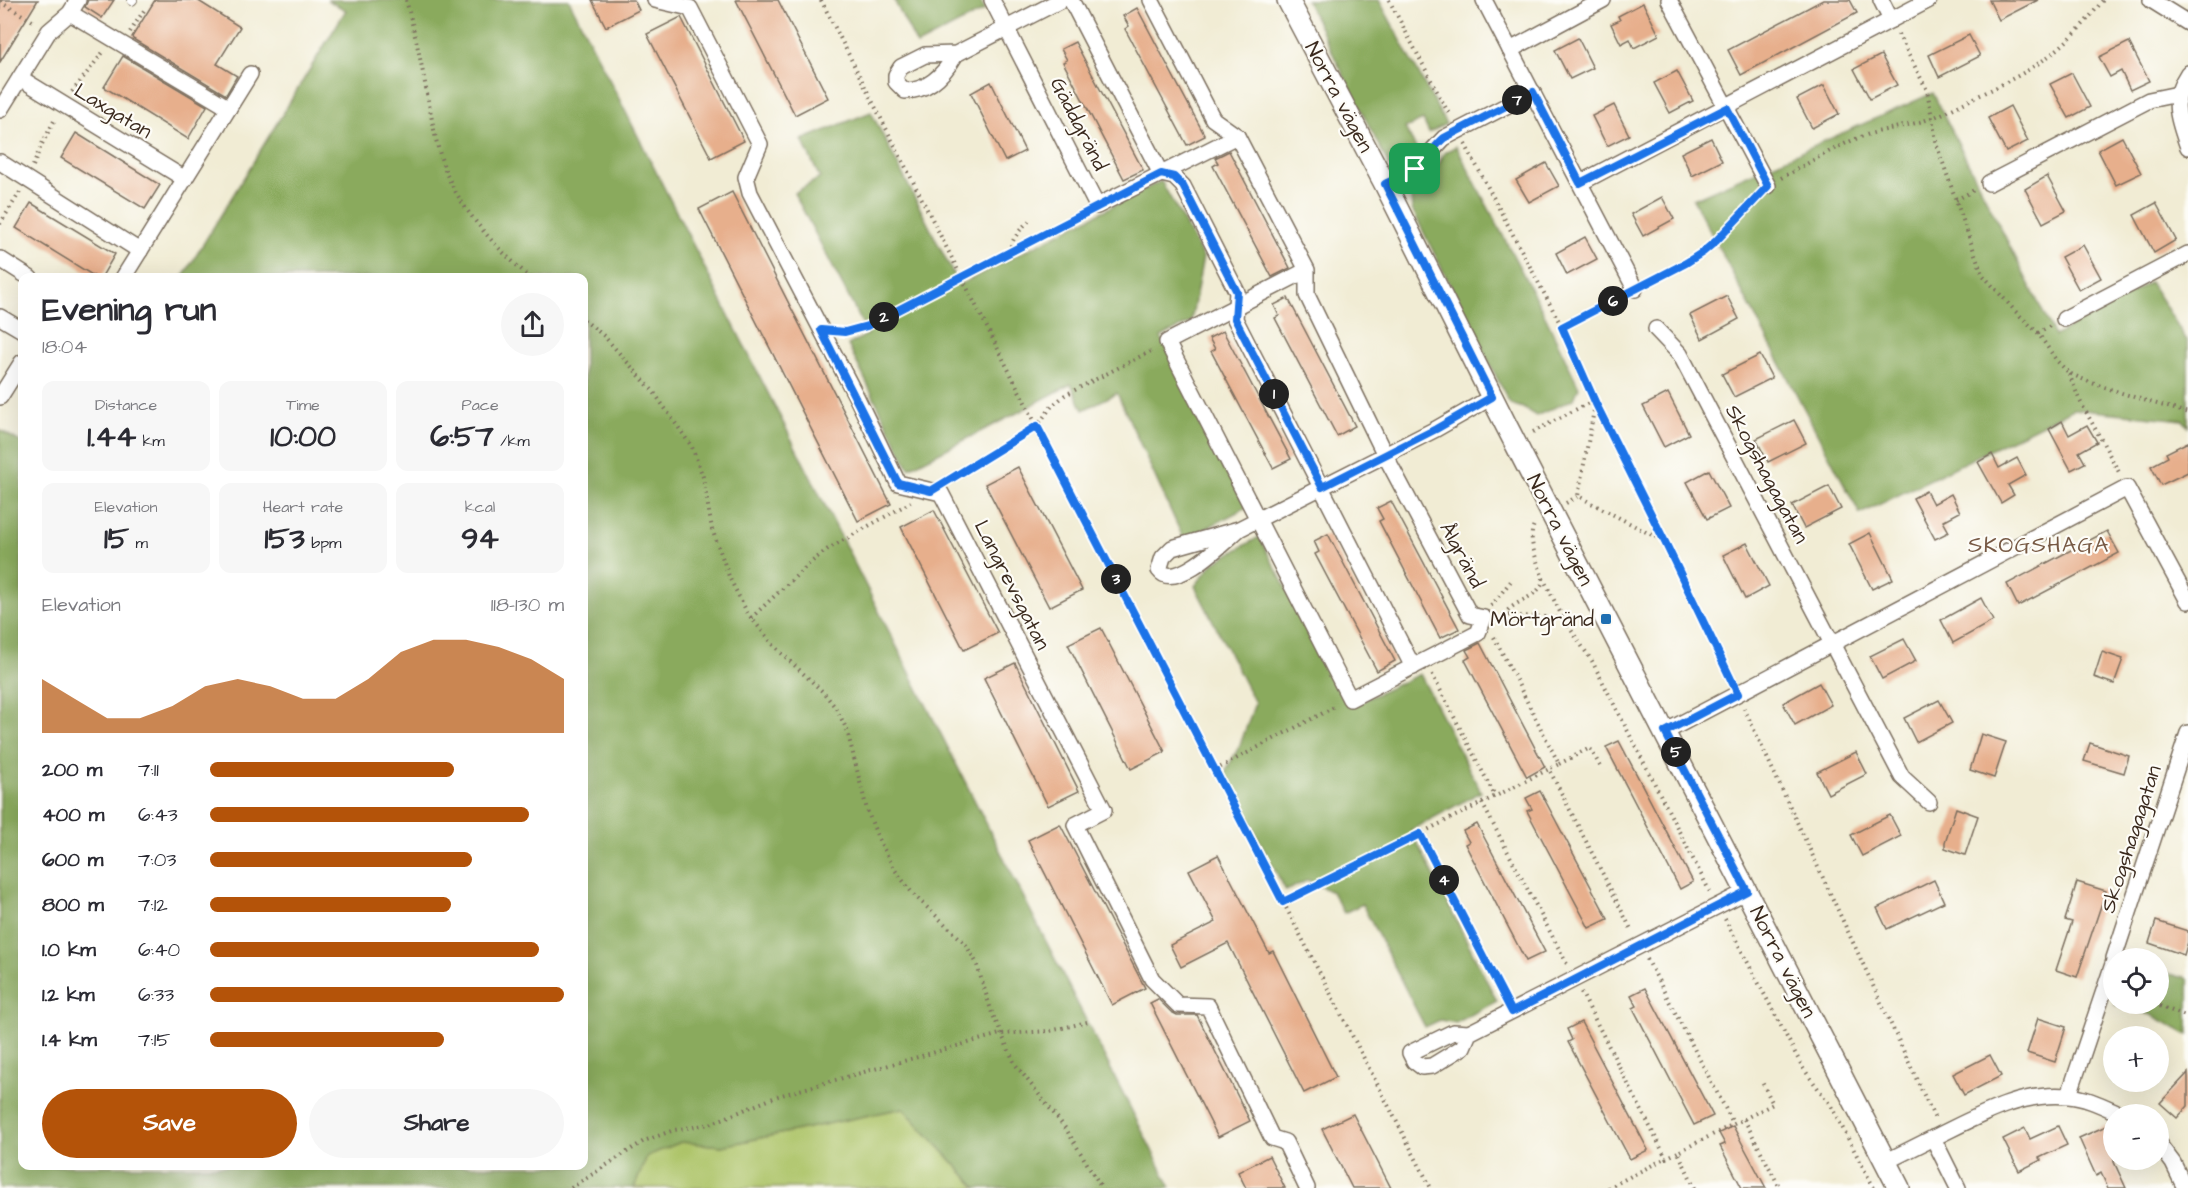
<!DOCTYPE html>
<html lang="en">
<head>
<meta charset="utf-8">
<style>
  body { margin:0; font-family:"Architects Daughter",sans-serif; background:#f7f7f7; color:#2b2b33; height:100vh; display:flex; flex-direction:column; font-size:22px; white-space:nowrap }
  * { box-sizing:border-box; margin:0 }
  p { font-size:20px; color:#7c7c81 }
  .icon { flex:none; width:33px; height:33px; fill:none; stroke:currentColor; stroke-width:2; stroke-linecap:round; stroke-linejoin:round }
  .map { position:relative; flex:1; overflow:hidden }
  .side { position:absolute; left:18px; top:273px; width:570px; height:897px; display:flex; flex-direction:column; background:#fff; border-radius:12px; box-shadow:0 6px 24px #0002 }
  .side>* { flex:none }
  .controls { position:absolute; left:2103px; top:948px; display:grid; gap:12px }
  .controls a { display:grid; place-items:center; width:66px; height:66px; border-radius:50%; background:#fff; box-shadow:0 6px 24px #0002; font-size:30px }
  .pin { position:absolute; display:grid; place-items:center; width:51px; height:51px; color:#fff; margin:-26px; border-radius:12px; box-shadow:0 3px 9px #0006 }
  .km { position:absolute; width:30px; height:30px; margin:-15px; border-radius:50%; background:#222; color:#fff; font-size:16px; line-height:30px; text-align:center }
  .round { display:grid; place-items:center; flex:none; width:63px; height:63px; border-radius:32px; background:#f7f7f7 }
  .overview { display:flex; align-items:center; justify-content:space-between; height:102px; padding:0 24px }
  h1 { font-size:33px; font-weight:800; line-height:45px }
  .metrics { display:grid; grid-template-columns:repeat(3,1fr); gap:9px; height:102px; padding:6px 24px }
  .metrics div { display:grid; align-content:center; border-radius:12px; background:#f7f7f7; text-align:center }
  .metrics b { font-size:30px; font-weight:800 }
  .metrics small { font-size:16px; font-weight:400 }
  .metrics p { font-size:16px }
  .chart { height:168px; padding:12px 24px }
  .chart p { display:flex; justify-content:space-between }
  .chart svg { width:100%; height:108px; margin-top:6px; fill:#b45309; opacity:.7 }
  .button { display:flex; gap:12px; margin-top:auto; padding:12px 24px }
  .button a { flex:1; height:69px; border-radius:36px; background:#b45309; color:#fff; font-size:24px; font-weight:800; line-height:69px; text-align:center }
  .button a+a { background:#f7f7f7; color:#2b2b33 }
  ul { padding:0 24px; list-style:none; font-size:20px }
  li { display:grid; grid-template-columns:96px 72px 1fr; align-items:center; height:45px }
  li i { height:15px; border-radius:8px; background:#b45309 }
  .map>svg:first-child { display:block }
  .green { fill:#adc469; stroke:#747744; stroke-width:1.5 }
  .forest { fill:#8aaa5d; stroke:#626a3e; stroke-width:1.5 }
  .building { fill:#e7af8c }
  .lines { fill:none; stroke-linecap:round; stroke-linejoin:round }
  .lane-casing { stroke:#7b6e5e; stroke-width:10 }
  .street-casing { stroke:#7b6e5e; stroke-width:18 }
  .secondary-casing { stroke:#7b6e5e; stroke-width:24 }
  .path { stroke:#7b6e5e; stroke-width:4; stroke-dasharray:1.5 4.5; stroke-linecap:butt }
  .lane { stroke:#fff; stroke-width:8 }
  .street { stroke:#fff; stroke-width:15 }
  .secondary { stroke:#fff; stroke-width:21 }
  .route-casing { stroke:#fff; stroke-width:12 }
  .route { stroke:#1a73e8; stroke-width:8 }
  .poi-dot { fill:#1f6fb2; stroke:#fdfcf7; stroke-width:2 }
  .labels { text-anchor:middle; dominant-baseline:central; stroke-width:4.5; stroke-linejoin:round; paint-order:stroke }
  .street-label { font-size:21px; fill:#3b2a1e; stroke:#fdfcf7 }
  .poi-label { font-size:21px; fill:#3b2a1e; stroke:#fdfcf7; text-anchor:end }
  .neighbourhood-label { font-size:22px; letter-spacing:1.5px; fill:#775944; stroke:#fdfcf7 }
</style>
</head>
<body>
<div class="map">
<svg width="2188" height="1188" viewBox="0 0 2188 1188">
  <rect width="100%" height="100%" fill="#fdfcf7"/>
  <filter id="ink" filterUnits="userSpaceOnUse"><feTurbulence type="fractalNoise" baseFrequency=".0167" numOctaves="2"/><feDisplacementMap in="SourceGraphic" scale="12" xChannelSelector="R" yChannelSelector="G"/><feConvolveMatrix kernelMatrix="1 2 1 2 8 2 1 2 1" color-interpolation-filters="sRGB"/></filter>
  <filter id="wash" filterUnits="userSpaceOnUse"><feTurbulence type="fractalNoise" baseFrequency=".008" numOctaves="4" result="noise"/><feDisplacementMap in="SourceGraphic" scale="24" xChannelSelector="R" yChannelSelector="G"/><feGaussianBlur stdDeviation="1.35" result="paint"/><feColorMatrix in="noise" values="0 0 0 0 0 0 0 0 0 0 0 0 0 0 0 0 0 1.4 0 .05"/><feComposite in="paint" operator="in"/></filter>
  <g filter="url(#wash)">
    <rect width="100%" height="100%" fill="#f1ecd4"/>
    <!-- green -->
    <polygon class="green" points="903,1108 977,1188 634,1188 647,1156 681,1142 722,1146"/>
    <!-- forest -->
    <g class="forest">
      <polygon points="327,0 569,0 1171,1188 977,1188 903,1108 722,1146 681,1142 647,1156 634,1188 0,1188 0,430 22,443 22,1166 584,1166 584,278 183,277 346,10"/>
      <polygon points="894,0 980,0 985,10 917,45"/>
      <polygon points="1306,0 1379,0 1446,124 1429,133 1423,120 1405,128 1417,150 1389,166"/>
      <polygon points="1933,93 2055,336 2150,282 2188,342 2188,427 2183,420 2073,409 1860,514 1693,199"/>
      <polygon points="871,112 959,285 1161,181 1203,257 1191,322 1161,337 1249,506 1184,540 1117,393 1083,410 1071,384 1019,412 909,468 848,345 868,334 794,193 820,178 802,140"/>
      <polygon points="1456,146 1542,310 1579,387 1574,399 1536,416 1523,408 1510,404 1412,209 1411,196 1416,187 1439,164 1444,153"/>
      <polygon points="1259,537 1349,707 1420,674 1481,792 1411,830 1497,1001 1456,1023 1440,1020 1425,1027 1362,904 1344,913 1332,892 1308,880 1286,891 1224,774 1240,745 1255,703 1195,586 1213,563"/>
      <polygon points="2159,971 2188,979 2188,1035 2152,1015 2115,1005 2115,1004 2158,1004"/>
    </g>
    <g id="blocks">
      <!-- building -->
      <g class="building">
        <polygon points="0,0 38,0 0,62"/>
        <polygon points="88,0 114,0 102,18 85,7"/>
        <polygon points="155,0 197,0 240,27 217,64 237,76 226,95 133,39 132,37"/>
        <polygon points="592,0 634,0 639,10 606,27"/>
        <polygon points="736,0 778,0 828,98 795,115"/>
        <polygon points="1823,0 1850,0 1857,13 1741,75 1728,50"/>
        <polygon points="1989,0 2038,0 1999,20"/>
        <polygon points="1643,3 1659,35 1634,48 1630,39 1621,44 1611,24 1620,20 1618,16"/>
        <polygon points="1137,8 1205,136 1187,145 1125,29 1129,26 1123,16"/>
        <polygon points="681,17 744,141 711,158 647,34"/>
        <polygon points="1969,35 1980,56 1939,77 1929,55"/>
        <polygon points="1578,38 1593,68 1570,79 1555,50"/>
        <polygon points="1075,42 1143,170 1124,179 1063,62 1067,60 1061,49"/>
        <polygon points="2129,42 2149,81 2130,90 2121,71 2110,77 2099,57"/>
        <polygon points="1881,55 1897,85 1870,99 1854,69"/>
        <polygon points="123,56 207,106 188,139 104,87"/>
        <polygon points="1677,71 1693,101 1670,113 1654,83"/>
        <polygon points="2072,73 2090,107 2069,118 2050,84"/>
        <polygon points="991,82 1025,151 1005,161 971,93"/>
        <polygon points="1824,85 1839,114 1812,128 1797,99"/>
        <polygon points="1614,105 1629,135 1607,146 1592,116"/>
        <polygon points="2010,106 2028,141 2006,152 1988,118"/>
        <polygon points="76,133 160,185 145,209 61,158"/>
        <polygon points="2122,137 2141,173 2116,185 2098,150"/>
        <polygon points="1711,138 1722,161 1692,176 1681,153"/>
        <polygon points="1229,151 1290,268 1272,277 1213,166 1218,163 1215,158"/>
        <polygon points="1546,163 1559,186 1529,202 1516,180"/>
        <polygon points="2047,176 2066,211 2043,223 2025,189"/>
        <polygon points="732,192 891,504 858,521 699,209"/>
        <polygon points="1662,197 1674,219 1643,236 1631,214"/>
        <polygon points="31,203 115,254 101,278 97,278 16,228"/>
        <polygon points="2156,203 2176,240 2154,253 2134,215"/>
        <polygon points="1585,237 1597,259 1567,275 1556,253"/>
        <polygon points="2083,245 2101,278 2079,290 2061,257"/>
        <polygon points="1727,296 1739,319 1702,339 1690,315"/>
        <polygon points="1288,298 1355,426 1337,436 1275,318 1279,316 1274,305"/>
        <polygon points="1223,331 1291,459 1273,468 1211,351 1215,349 1209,338"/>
        <polygon points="1760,355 1772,378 1734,397 1722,374"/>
        <polygon points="1668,393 1689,434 1664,447 1643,406"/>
        <polygon points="1794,420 1806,443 1768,462 1756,439"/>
        <polygon points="2062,421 2069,435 2087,425 2097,442 2079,452 2085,463 2071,470 2049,429"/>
        <polygon points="2188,442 2188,472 2161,485 2151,466 2168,457 2166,453"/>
        <polygon points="1992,454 1999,468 2017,458 2026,475 2008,485 2014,495 2001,503 1978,462"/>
        <polygon points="1018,467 1082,590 1049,607 985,484"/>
        <polygon points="1709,470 1729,508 1707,519 1687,482"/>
        <polygon points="1829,486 1841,509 1804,528 1792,505"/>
        <polygon points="1926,491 1933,504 1951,494 1960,512 1943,521 1949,532 1935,539 1913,498"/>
        <polygon points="1391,501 1459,629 1440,638 1379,521 1383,519 1377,508"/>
        <polygon points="934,510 998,633 964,650 901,527"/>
        <polygon points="2107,531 2119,553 2018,606 2007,584"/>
        <polygon points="1870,533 1893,579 1872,589 1849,544"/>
        <polygon points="1328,534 1395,661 1377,671 1315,554 1319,552 1314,541"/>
        <polygon points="1747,543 1769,586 1745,599 1723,555"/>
        <polygon points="1981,598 1993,621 1953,643 1941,620"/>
        <polygon points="1101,628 1165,752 1131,769 1068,644"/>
        <polygon points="1904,639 1916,661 1882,679 1870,656"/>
        <polygon points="1480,643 1545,767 1527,777 1465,660 1470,657 1466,650"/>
        <polygon points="2102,652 2123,659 2114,684 2094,677"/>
        <polygon points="1015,663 1079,791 1048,806 984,678"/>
        <polygon points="1819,683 1831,705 1795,725 1783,703"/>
        <polygon points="1939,700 1952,723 1916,742 1904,718"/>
        <polygon points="1981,734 2006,742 1994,778 1970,770"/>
        <polygon points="1619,741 1693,882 1680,889 1606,747"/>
        <polygon points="2090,743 2129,756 2124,773 2084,761"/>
        <polygon points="1856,752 1867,774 1828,794 1817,772"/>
        <polygon points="1540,791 1608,919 1589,928 1527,811 1532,809 1526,798"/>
        <polygon points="1956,808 1978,816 1965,855 1945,848 1945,842"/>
        <polygon points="1890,815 1901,836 1862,856 1851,835"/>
        <polygon points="1060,824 1145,988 1112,1005 1028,840"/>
        <polygon points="1477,824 1545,952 1526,961 1465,844 1469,842 1463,831"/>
        <polygon points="1218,855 1269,953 1273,951 1336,1077 1304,1093 1228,943 1181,967 1170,945 1216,922 1189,870"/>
        <polygon points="1934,880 1944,902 1887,929 1877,908"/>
        <polygon points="2077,882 2106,891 2077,977 2056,970 2072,922 2065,920"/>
        <polygon points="2156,921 2188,931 2188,942 2184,955 2149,943"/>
        <polygon points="1645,988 1713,1116 1694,1125 1633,1008 1637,1006 1631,995"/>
        <polygon points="1158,999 1171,1012 1177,1015 1197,1015 1250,1121 1218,1137 1150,1003"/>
        <polygon points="2038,1018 2066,1027 2055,1062 2027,1053"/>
        <polygon points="1581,1022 1648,1150 1630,1159 1568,1042 1572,1040 1567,1029"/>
        <polygon points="1990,1055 2001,1076 1964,1095 1953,1074"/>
        <polygon points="2188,1073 2188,1106 2177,1118 2160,1103"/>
        <polygon points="1353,1114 1391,1188 1352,1188 1322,1129"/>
        <polygon points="1733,1126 1744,1147 1766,1188 1742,1188 1720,1146 1725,1144 1719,1133"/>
        <polygon points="2058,1126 2067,1145 2039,1158 2041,1160 2019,1171 2003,1139 2025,1128 2030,1139"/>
        <polygon points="2106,1126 2114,1143 2114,1162 2126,1188 2108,1188 2101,1173 2096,1176 2079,1138"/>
        <polygon points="1269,1156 1285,1188 1246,1188 1238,1172"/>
      </g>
    </g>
  </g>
  <g filter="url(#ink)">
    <use href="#blocks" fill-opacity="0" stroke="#7b6e5e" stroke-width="1.5"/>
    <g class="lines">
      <defs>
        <polyline id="lane" points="132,1 133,0"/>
        <g id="street">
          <polyline points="655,0 690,8 760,144 746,177 750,193 857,398 898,483 941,493 1104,810 1075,825 1152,979 1178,1005 1208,1006 1272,1138 1285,1142 1307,1188"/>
          <polyline points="992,0 1097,206 1237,136"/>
          <polyline points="1071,0 1161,174 1174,177 1183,186 1237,292 1235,319 1413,667"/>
          <polyline points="1151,0 1213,119 1237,136 1307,270 1307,295 1385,455 1470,615 1484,618 1478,633 1350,699 1167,342 1307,270"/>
          <polyline points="1484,0 1635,289"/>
          <polyline points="1669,0 1768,186"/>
          <polyline points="1881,0 1891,20"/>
          <polyline points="2151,0 2188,23"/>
          <polyline points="70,13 229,108"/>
          <polyline points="1510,50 1603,0"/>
          <path d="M956,54C945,73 929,91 905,91L896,82V75L901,67L925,55L956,54L1061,0"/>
          <path d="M2188,73C2170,100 2178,119 2188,147"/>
          <polyline points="20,78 185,179"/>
          <polyline points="0,110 49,31 70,13 78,0"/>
          <polyline points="0,162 140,251"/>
          <polyline points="1580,183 1929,0"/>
          <polyline points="1989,183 2149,100 2178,94"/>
          <polyline points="1385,184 1415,169 1444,138 1533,92"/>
          <polyline points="0,259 30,278"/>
          <polyline points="123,278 250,74"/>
          <polyline points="0,317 22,330"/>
          <polyline points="2064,319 2188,254"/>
          <polyline points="1656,329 1680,354 1902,777 1929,802"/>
          <polyline points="0,397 22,362"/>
          <path d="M1239,529C1225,541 1175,592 1159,570L1163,557L1172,548L1239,529L1436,429L1492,397"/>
          <polyline points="1665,732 2127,488 2188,601"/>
          <polyline points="2114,958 2188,733"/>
          <polyline points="1469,1033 1463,1047 1432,1066 1422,1067 1414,1061 1410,1053 1453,1032 1469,1033 1747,891"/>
          <polyline points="2069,1095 2114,961"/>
          <polyline points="2158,1143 2173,1163 2185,1188"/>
          <polyline points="1885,1162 1933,1138"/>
          <path d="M1958,1188L1933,1138C1975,1118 2020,1091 2068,1096C2086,1097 2105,1107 2121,1114"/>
        </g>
        <polyline id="secondary" points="1288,0 1385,184 1506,425 1899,1188"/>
      </defs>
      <!-- lane casing -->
      <use href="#lane" class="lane-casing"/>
      <!-- street casing -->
      <use href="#street" class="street-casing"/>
      <!-- secondary casing -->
      <use href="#secondary" class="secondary-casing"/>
      <!-- path -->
      <g class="path">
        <path d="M406,0C415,33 422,66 428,99C433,124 437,151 447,175C465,215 498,250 531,278"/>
        <polyline points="821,0 1037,426 1431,1188"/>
        <polyline points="1389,0 1450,116"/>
        <polyline points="0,2 36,23"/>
        <polyline points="130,32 145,9"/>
        <polyline points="1898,34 1927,90 1937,146 1982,274 2015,311 2038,333 2057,361 2069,373 2089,382 2140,399 2188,413"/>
        <polyline points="72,92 104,51"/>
        <polyline points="1465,144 1562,327 1596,404 1665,542 1731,680"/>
        <polyline points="33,166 41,146 55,119"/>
        <path d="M1781,178C1807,164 1831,149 1858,138C1881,129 1906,127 1929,119C1944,114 1959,105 1974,98C2033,70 2063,53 2103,0"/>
        <polyline points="1956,200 1976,189"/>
        <polyline points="0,224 20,192"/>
        <path d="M1009,252C1012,238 1021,228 1032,218"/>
        <polyline points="1648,283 1703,252 1756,197"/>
        <polyline points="584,320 604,336 653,391 692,447 703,477 712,529 730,579 748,614 776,648 823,692 836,708 847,730 867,810 878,838 895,870 913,894 965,943 976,962 992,1013 1015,1064 1066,1129 1102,1188"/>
        <polyline points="1562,327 1623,296"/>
        <polyline points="840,331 855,330 867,326 1083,214"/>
        <polyline points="2038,333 2050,326"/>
        <polyline points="2069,374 2080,401 2120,474"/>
        <polyline points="1595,405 1578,496 1665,542"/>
        <polyline points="1533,432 1594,400"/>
        <polyline points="949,480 1037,426 1052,406 1065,395 1153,350"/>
        <polyline points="1566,503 1578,496"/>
        <polyline points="1543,578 1563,618 1592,661 1711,894"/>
        <polyline points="1491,606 1511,581"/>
        <polyline points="1502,615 1563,618"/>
        <path d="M1504,615C1514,599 1542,598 1543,578C1538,563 1526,538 1535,523"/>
        <polyline points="751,618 809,564 828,549 911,502"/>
        <polyline points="1494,637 1559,764 1549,769"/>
        <polyline points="1432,674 1495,796"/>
        <polyline points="1744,708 1936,1121"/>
        <polyline points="1559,764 1590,748 1600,766"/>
        <polyline points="1215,770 1336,706"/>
        <polyline points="1482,803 1549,769 1632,931"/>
        <polyline points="1283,902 1421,833"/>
        <polyline points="1725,919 1803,1068 1831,1106 1874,1188"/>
        <polyline points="1647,959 1733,1123"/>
        <polyline points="1581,992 1666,1158 1678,1152"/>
        <polyline points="1504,997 1421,833 1482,803 1568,966"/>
        <polyline points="2154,1004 2188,1017"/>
        <polyline points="1744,1119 1773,1104 1762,1082"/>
        <polyline points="571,1188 644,1141 674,1130 710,1124 778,1096 1000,1034 1050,1031 1087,1022"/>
        <polyline points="1608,1188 1666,1158"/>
        <polyline points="1695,1188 1678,1152 1744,1119 1780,1188"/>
      </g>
      <!-- lane -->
      <use href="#lane" class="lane"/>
      <!-- street -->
      <use href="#street" class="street"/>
      <!-- secondary -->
      <use href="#secondary" class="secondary"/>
    </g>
  </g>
  <g class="lines" filter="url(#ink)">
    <defs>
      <path id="route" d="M1533,92L1580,183L1727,108L1768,186L1716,241L1703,252L1686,263L1562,327L1596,404L1665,542L1738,694L1665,732L1747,891L1512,1012L1420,834L1283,902L1037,426L931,491L898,483L821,330L845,332L867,326L1161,174L1174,177L1183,186L1237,292L1235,319L1322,487L1436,429L1492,397L1385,184C1394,179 1406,175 1415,169C1427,161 1433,147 1444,138Z"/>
    </defs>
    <!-- route casing -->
    <use href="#route" class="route-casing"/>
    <!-- route -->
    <use href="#route" class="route"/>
  </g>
  <!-- markers -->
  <rect class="poi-dot" x="1600" y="613" width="12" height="12" rx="3"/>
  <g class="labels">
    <!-- street labels -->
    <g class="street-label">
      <text transform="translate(1339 97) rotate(62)">Norra vägen</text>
      <text transform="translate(113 111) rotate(31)">Laxgatan</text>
      <text transform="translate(1079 124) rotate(63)">Gäddgränd</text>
      <text transform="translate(1767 474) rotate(62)">Skogshagagatan</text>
      <text transform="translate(1560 530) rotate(63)">Norra vägen</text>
      <text transform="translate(1462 555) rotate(62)">Ålgränd</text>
      <text transform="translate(1012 585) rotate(63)">Langrevsgatan</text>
      <text transform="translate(2131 839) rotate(-72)">Skogshagagatan</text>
      <text transform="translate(1783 962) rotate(63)">Norra vägen</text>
    </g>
    <!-- poi labels -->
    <g class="poi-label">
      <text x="1594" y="619">Mörtgränd</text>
    </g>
    <!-- neighbourhood labels -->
    <g class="neighbourhood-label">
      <text x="2039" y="545">SKOGSHAGA</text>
    </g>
  </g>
</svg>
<div class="controls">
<a><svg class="icon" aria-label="locate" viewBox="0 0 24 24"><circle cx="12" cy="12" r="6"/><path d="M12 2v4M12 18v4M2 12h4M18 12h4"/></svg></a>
<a>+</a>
<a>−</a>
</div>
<div class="pin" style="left:1415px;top:169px;background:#1e9e55"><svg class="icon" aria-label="arrive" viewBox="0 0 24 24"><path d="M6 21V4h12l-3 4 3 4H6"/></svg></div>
<b class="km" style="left:1274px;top:394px">1</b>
<b class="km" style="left:884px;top:317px">2</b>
<b class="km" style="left:1116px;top:579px">3</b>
<b class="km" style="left:1444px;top:880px">4</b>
<b class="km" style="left:1676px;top:752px">5</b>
<b class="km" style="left:1613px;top:301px">6</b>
<b class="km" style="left:1517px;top:100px">7</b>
<section class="side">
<div class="overview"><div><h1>Evening run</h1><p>18:04</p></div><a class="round"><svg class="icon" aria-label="share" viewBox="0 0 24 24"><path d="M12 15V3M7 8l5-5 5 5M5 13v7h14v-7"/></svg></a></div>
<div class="metrics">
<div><p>Distance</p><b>1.44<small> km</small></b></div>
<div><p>Time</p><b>10:00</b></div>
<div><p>Pace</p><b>6:57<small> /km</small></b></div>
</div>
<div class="metrics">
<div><p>Elevation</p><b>15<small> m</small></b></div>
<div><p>Heart rate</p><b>153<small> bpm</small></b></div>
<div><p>kcal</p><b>94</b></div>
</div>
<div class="chart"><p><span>Elevation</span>118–130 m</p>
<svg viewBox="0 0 160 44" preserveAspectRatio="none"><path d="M0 44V22L10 30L20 38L30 38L40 33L50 25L60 22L70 25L80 30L90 30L100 22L110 11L120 6L130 6L140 9L150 14L160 22V44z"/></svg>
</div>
<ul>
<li><b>200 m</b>7:11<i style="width:69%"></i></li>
<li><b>400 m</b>6:43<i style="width:90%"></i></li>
<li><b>600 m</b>7:03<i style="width:74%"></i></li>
<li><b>800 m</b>7:12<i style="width:68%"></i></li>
<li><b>1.0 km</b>6:40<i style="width:93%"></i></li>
<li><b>1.2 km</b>6:33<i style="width:100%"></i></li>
<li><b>1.4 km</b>7:15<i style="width:66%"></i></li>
</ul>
<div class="button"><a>Save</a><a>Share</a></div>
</section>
</div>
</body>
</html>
